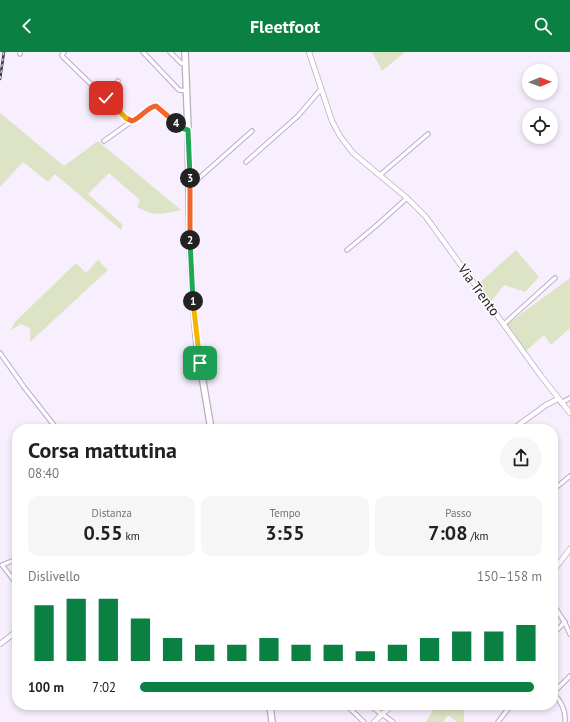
<!DOCTYPE html>
<html lang="it">
<head>
<meta charset="utf-8">
<style>
  body { margin:0; font-family:"PT Sans",sans-serif; background:#f6f6f6; color:#202124; height:100vh; display:flex; flex-direction:column; font-size:15px; white-space:nowrap }
  * { box-sizing:border-box; margin:0 }
  p { font-size:13px; color:#757577 }
  .icon { flex:none; width:22px; height:22px; fill:none; stroke:currentColor; stroke-width:2; stroke-linecap:round; stroke-linejoin:round }
  .map { position:relative; flex:1; overflow:hidden }
  .sheet { position:absolute; left:12px; top:372px; width:546px; height:286px; display:flex; flex-direction:column; background:#fff; border-radius:16px; box-shadow:0 2px 6px #0003 }
  .sheet>* { flex:none }
  .needle { width:26px; rotate:89deg }
  .fabs { position:absolute; left:522px; top:12px; display:grid; gap:8px }
  .fabs a { display:grid; place-items:center; width:36px; height:36px; border-radius:50%; background:#fff; box-shadow:0 2px 6px #0003; font-size:20px }
  .pin { position:absolute; display:grid; place-items:center; width:34px; height:34px; color:#fff; margin:-17px; border-radius:8px; box-shadow:0 2px 6px #0006 }
  .km { position:absolute; width:20px; height:20px; margin:-10px; border-radius:50%; background:#222; color:#fff; font-size:11px; line-height:20px; text-align:center }
  .round { display:grid; place-items:center; flex:none; width:42px; height:42px; border-radius:21px; background:#f6f6f6 }
  .summary { display:flex; align-items:center; justify-content:space-between; height:68px; padding:0 16px }
  h1 { font-size:22px; font-weight:700; line-height:30px }
  .figures { display:grid; grid-template-columns:repeat(3,1fr); gap:6px; height:68px; padding:4px 16px }
  .figures div { display:grid; align-content:center; border-radius:10px; background:#f6f6f6; text-align:center }
  .figures b { font-size:20px; font-weight:700 }
  .figures small { font-size:11px; font-weight:400 }
  .figures p { font-size:11px }
  .chart { height:112px; padding:8px 16px }
  .chart p { display:flex; justify-content:space-between }
  .chart svg { width:100%; height:72px; margin-top:4px; stroke:#0b8043; stroke-width:6 }
  ul { padding:0 16px; list-style:none; font-size:13px }
  li { display:grid; grid-template-columns:64px 48px 1fr; align-items:center; height:30px }
  li i { height:10px; border-radius:5px; background:#0b8043 }
  header { display:flex; justify-content:space-between; align-items:center; height:52px; padding:0 16px; background:#0b8043; color:#fff; font-size:18px; font-weight:700 }
  .map>svg:first-child { display:block }
  .green { fill:#dde4c5 }
  .lines { fill:none; stroke-linecap:round; stroke-linejoin:round }
  .minor-casing { stroke:#bbacc5; stroke-width:5.5 }
  .tertiary-casing { stroke:#bbacc5; stroke-width:6 }
  .primary-casing { stroke:#bbacc5; stroke-width:8 }
  .minor { stroke:#fff; stroke-width:3.5 }
  .tertiary { stroke:#fff; stroke-width:4.5 }
  .primary { stroke:#fff; stroke-width:5.5 }
  .rail-casing { stroke:#3d3740; stroke-width:2.5 }
  .rail { stroke:#fff; stroke-width:1; stroke-dasharray:3; stroke-linecap:butt }
  .split-1-casing { stroke:#fff; stroke-width:8 }
  .split-2-casing { stroke:#fff; stroke-width:8 }
  .split-3-casing { stroke:#fff; stroke-width:8 }
  .split-4-casing { stroke:#fff; stroke-width:8 }
  .split-5-casing { stroke:#fff; stroke-width:8 }
  .split-6-casing { stroke:#fff; stroke-width:8 }
  .split-1 { stroke:#f5b400; stroke-width:5 }
  .split-2 { stroke:#22a559; stroke-width:5 }
  .split-3 { stroke:#f0652b; stroke-width:5 }
  .split-4 { stroke:#22a559; stroke-width:5 }
  .split-5 { stroke:#f0652b; stroke-width:5 }
  .split-6 { stroke:#f5b400; stroke-width:5 }
  .labels { text-anchor:middle; dominant-baseline:central; stroke-width:3; stroke-linejoin:round; paint-order:stroke }
  .street-label { font-size:14px; fill:#1e1821; stroke:#fff }
</style>
</head>
<body>
<header><svg class="icon" aria-label="back" viewBox="0 0 24 24"><path d="M15 5l-7 7 7 7"/></svg>Fleetfoot<svg class="icon" aria-label="search" viewBox="0 0 24 24"><circle cx="10" cy="10" r="6"/><path d="M15 15l6 6"/></svg></header>
<div class="map">
<svg width="570" height="670" viewBox="0 0 570 670">
  <rect width="100%" height="100%" fill="#f8effe"/>
  <!-- green -->
  <g class="green">
    <polygon points="372,0 405,0 382,19"/>
    <path d="M0,61L64,114L98,89L181,158C161,162 156,165 137,155L140,148L109,121L88,142L123,173L121,178L55,122L48,130L23,110L0,135Z"/>
    <polygon points="516,198 539,225 525,240 504,233 490,251 477,233"/>
    <polygon points="98,208 108,218 30,290 30,276 21,272 10,279 15,270 76,211 86,221"/>
    <polygon points="570,226 570,276 551,293 544,283 526,299 506,273"/>
    <polygon points="436,653 459,653 464,658 464,670 457,670 448,663 443,670 426,670"/>
  </g>
  <g class="lines">
    <defs>
      <g id="minor">
        <polyline points="64,0 62,3 63,5 128,68 132,69"/>
        <polyline points="143,0 179,38 187,39"/>
        <polyline points="170,0 181,11 186,13"/>
        <polyline points="20,2 20,0"/>
        <polyline points="106,46 118,29"/>
        <polyline points="104,89 132,69 136,68 154,54 159,55 181,76 188,78"/>
        <polyline points="246,110 298,64 321,37"/>
        <polyline points="380,123 428,82"/>
        <polyline points="190,134 252,79"/>
        <polyline points="347,198 377,173 407,146"/>
        <polyline points="504,272 555,226"/>
        <polyline points="0,301 24,335 57,377"/>
        <polyline points="561,351 570,346"/>
        <polyline points="553,438 570,424"/>
        <polyline points="17,507 2,513 16,531 17,531"/>
        <polyline points="553,552 565,571 570,582"/>
        <polyline points="553,582 565,570"/>
        <path d="M553,641C561,649 566,659 565,670"/>
        <polyline points="553,641 570,624"/>
        <polyline points="346,653 364,670"/>
        <polyline points="369,653 393,670"/>
        <polyline points="498,670 511,653"/>
      </g>
      <g id="tertiary">
        <polyline points="309,0 332,69 340,84 353,101 407,146 426,165 541,324 570,361"/>
        <polyline points="513,377 546,353 558,347"/>
        <polyline points="553,519 570,497"/>
        <polyline points="0,592 17,579"/>
        <polyline points="374,670 392,653"/>
      </g>
      <g id="primary">
        <polyline points="185,0 188,78 190,192 193,248 197,294 211,377"/>
        <polyline points="270,653 272,670"/>
      </g>
    </defs>
    <!-- minor casing -->
    <use href="#minor" class="minor-casing"/>
    <!-- tertiary casing -->
    <use href="#tertiary" class="tertiary-casing"/>
    <!-- primary casing -->
    <use href="#primary" class="primary-casing"/>
    <!-- minor -->
    <use href="#minor" class="minor"/>
    <!-- tertiary -->
    <use href="#tertiary" class="tertiary"/>
    <!-- primary -->
    <use href="#primary" class="primary"/>
    <defs>
      <polyline id="rail" points="0,27 4,0"/>
    </defs>
    <!-- rail casing -->
    <use href="#rail" class="rail-casing"/>
    <!-- rail -->
    <use href="#rail" class="rail"/>
  </g>
  <g class="lines">
    <defs>
      <polyline id="split-1" points="193,249 200,311"/>
      <polyline id="split-2" points="190,188 193,249"/>
      <polyline id="split-3" points="190,126 190,188"/>
      <polyline id="split-4" points="176,71 181,76 188,78 190,126"/>
      <path id="split-5" d="M126,66L132,69C141,66 147,55 156,54L176,71"/>
      <polyline id="split-6" points="106,46 126,66"/>
    </defs>
    <!-- split-1 casing -->
    <use href="#split-1" class="split-1-casing"/>
    <!-- split-2 casing -->
    <use href="#split-2" class="split-2-casing"/>
    <!-- split-3 casing -->
    <use href="#split-3" class="split-3-casing"/>
    <!-- split-4 casing -->
    <use href="#split-4" class="split-4-casing"/>
    <!-- split-5 casing -->
    <use href="#split-5" class="split-5-casing"/>
    <!-- split-6 casing -->
    <use href="#split-6" class="split-6-casing"/>
    <!-- split-1 -->
    <use href="#split-1" class="split-1"/>
    <!-- split-2 -->
    <use href="#split-2" class="split-2"/>
    <!-- split-3 -->
    <use href="#split-3" class="split-3"/>
    <!-- split-4 -->
    <use href="#split-4" class="split-4"/>
    <!-- split-5 -->
    <use href="#split-5" class="split-5"/>
    <!-- split-6 -->
    <use href="#split-6" class="split-6"/>
  </g>
  <g class="labels">
    <!-- street labels -->
    <g class="street-label">
      <text transform="translate(479 238) rotate(54)">Via Trento</text>
    </g>
  </g>
</svg>
<div class="fabs">
<a><svg class="needle" viewBox="-14 -14 28 28"><path d="M0-13l5 13h-10z" fill="#e53935"/><path d="M0 13l5-13h-10z" fill="#757577"/></svg></a>
<a><svg class="icon" aria-label="locate" viewBox="0 0 24 24"><circle cx="12" cy="12" r="6"/><path d="M12 2v4M12 18v4M2 12h4M18 12h4"/></svg></a>
</div>
<div class="pin" style="left:200px;top:311px;background:#1e9e55"><svg class="icon" aria-label="arrive" viewBox="0 0 24 24"><path d="M6 21V4h12l-3 4 3 4H6"/></svg></div>
<div class="pin" style="left:106px;top:46px;background:#d93025"><svg class="icon" aria-label="check" viewBox="0 0 24 24"><path d="M5 12l5 5 9-10"/></svg></div>
<b class="km" style="left:193px;top:249px">1</b>
<b class="km" style="left:190px;top:188px">2</b>
<b class="km" style="left:190px;top:126px">3</b>
<b class="km" style="left:176px;top:71px">4</b>
<section class="sheet">
<div class="summary"><div><h1>Corsa mattutina</h1><p>08:40</p></div><a class="round"><svg class="icon" aria-label="share" viewBox="0 0 24 24"><path d="M12 15V3M7 8l5-5 5 5M5 13v7h14v-7"/></svg></a></div>
<div class="figures">
<div><p>Distanza</p><b>0.55<small> km</small></b></div>
<div><p>Tempo</p><b>3:55</b></div>
<div><p>Passo</p><b>7:08<small> /km</small></b></div>
</div>
<div class="chart"><p><span>Dislivello</span>150–158 m</p>
<svg viewBox="0 0 160 44" preserveAspectRatio="none"><path d="M5 44V10M15 44V6M25 44V6M35 44V18M45 44V30M55 44V34M65 44V34M75 44V30M85 44V34M95 44V34M105 44V38M115 44V34M125 44V30M135 44V26M145 44V26M155 44V22"/></svg>
</div>
<ul>
<li><b>100 m</b>7:02<i style="width:98%"></i></li>
</ul>
</section>
</div>
</body>
</html>
